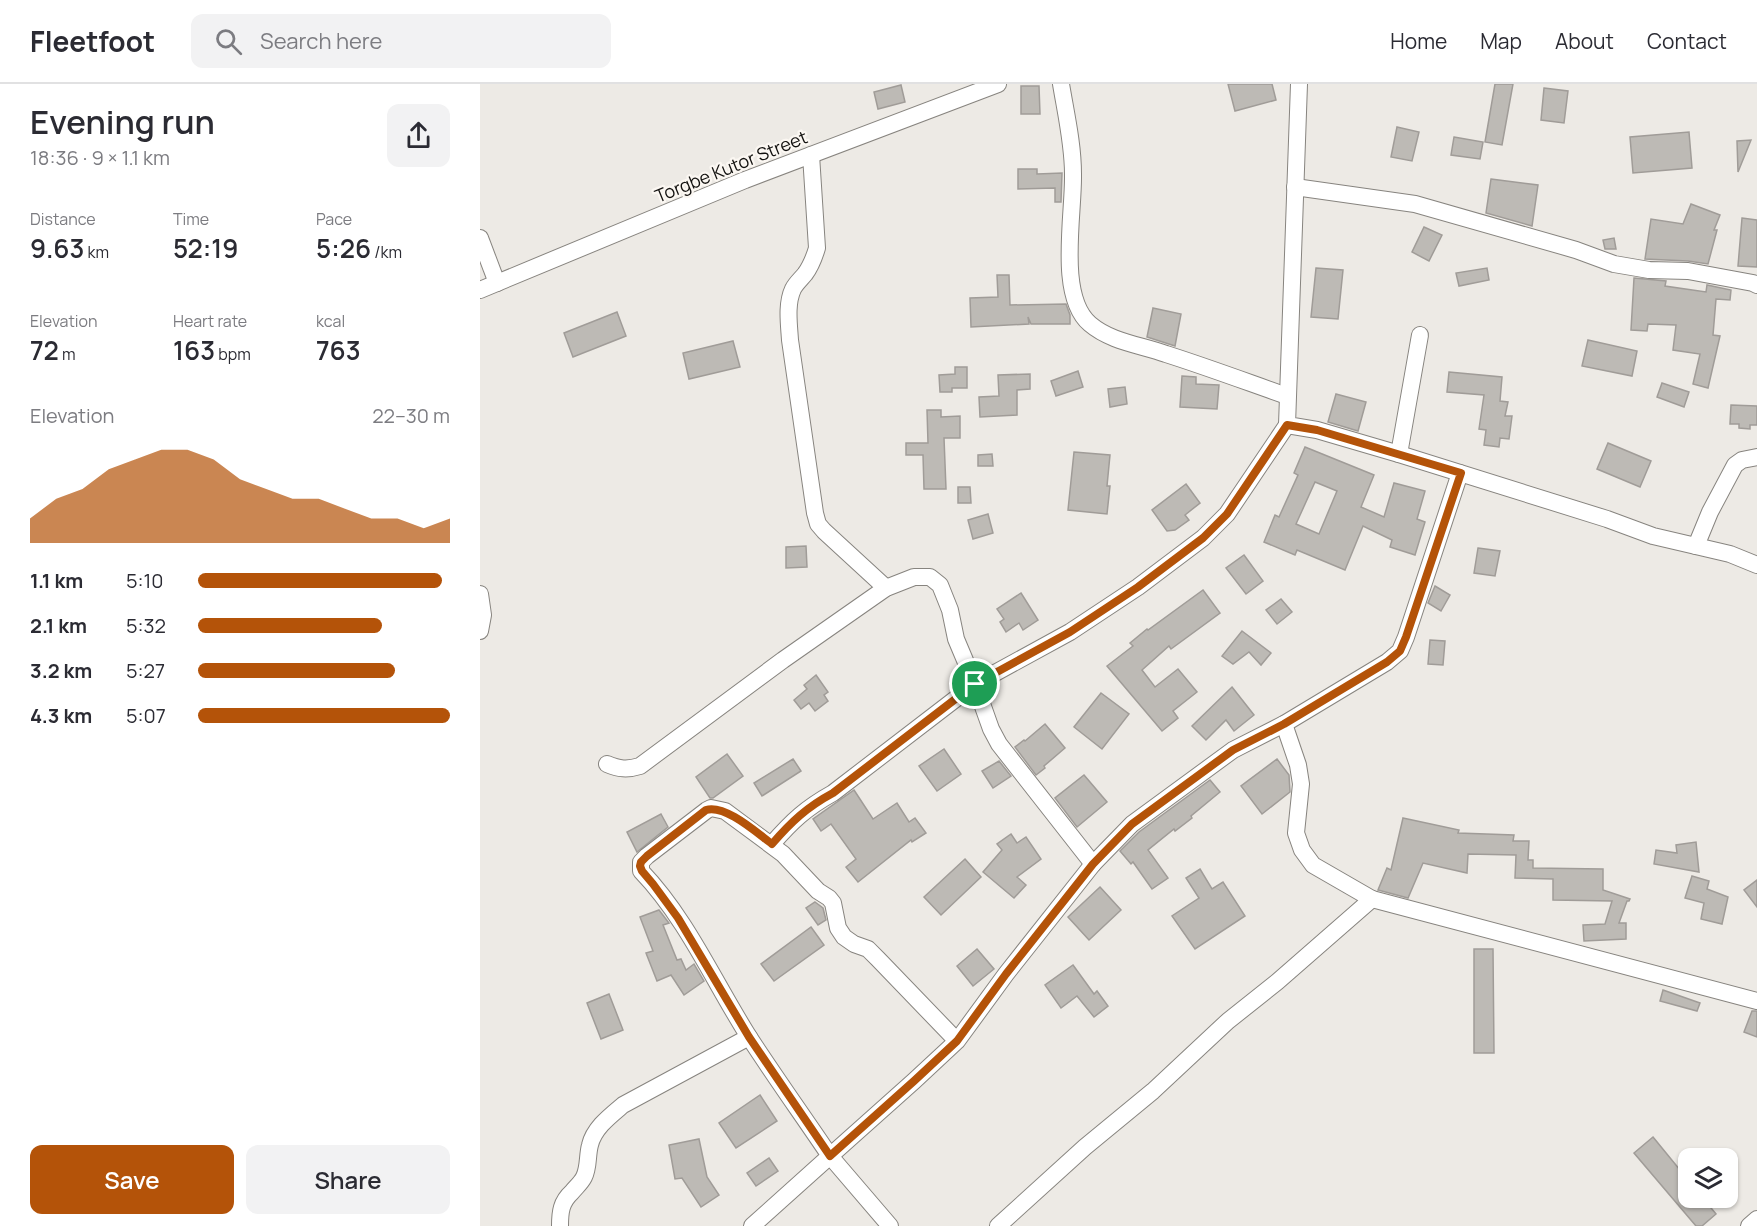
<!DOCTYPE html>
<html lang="en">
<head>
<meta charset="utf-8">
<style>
  body { margin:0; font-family:Manrope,sans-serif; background:#f2f2f3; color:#2b2b33; height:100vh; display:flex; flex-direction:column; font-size:22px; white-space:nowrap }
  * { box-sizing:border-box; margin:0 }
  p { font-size:20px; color:#7c7c81 }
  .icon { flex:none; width:33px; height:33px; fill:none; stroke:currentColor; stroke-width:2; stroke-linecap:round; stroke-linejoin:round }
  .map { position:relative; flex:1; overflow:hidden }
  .drawer { display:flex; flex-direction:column; background:#fff; width:480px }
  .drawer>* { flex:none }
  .fabs { position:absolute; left:1198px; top:1064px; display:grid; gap:12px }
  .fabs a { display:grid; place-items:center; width:60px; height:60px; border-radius:12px; background:#fff; box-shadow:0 2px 4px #0004; font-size:30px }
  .pin { position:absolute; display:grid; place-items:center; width:51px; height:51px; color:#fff; margin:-26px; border:3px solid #fff; border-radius:50%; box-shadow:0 2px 6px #0007 }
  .round { display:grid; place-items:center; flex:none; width:63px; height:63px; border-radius:12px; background:#f2f2f3 }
  .headline { display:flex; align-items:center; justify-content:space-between; height:102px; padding:0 30px }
  h1 { font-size:33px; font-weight:600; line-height:45px }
  .stats { display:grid; grid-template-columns:repeat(3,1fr); gap:9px; height:102px; padding:6px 30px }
  .stats div { display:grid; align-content:center }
  .stats b { font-size:26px; font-weight:600 }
  .stats small { font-size:16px; font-weight:400 }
  .stats p { font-size:16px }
  .chart { height:168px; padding:12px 30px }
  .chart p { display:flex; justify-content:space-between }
  .chart svg { width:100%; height:108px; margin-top:6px; fill:#b45309; opacity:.7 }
  .action { display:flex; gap:12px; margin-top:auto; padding:12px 30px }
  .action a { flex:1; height:69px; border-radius:12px; background:#b45309; color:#fff; font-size:24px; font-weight:600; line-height:69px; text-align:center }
  .action a+a { background:#f2f2f3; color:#2b2b33 }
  ul { padding:0 30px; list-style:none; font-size:20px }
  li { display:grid; grid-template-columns:96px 72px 1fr; align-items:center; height:45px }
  li i { height:15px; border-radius:8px; background:#b45309 }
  header { display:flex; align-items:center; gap:36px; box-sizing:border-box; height:84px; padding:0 30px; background:#fff; border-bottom:2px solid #e1e1e2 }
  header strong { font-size:28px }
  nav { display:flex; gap:33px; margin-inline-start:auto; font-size:21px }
  .search { width:420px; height:54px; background:#f2f2f3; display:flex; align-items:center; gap:15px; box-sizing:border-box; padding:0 21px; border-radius:12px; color:#7c7c81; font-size:22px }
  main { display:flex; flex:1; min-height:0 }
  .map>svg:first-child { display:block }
  .building { fill:#bdbab5; stroke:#a09c98; stroke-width:1.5; fill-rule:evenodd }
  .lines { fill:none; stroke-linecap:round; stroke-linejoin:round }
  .minor-casing { stroke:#87847f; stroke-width:18 }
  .minor { stroke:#fff; stroke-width:16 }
  .route-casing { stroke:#fff; stroke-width:12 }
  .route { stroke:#b45309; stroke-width:8 }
  .labels { text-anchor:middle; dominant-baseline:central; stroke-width:4.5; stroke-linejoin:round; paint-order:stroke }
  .street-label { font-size:18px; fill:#11100e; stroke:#fbf7f2 }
</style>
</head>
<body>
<header>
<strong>Fleetfoot</strong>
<div class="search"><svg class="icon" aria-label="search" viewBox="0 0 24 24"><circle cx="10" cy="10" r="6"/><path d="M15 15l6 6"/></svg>Search here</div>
<nav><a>Home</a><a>Map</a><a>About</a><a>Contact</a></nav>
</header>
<main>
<section class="drawer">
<div class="headline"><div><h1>Evening run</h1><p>18:36 · 9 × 1.1 km</p></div><a class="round"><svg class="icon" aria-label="share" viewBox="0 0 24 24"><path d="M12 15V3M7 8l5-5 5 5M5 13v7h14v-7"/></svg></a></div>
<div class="stats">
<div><p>Distance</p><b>9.63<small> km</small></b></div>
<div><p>Time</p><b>52:19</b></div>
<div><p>Pace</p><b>5:26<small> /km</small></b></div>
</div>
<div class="stats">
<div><p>Elevation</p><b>72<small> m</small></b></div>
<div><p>Heart rate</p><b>163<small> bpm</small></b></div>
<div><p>kcal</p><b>763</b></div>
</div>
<div class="chart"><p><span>Elevation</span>22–30 m</p>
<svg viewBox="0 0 160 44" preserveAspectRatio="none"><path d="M0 44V34L10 26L20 22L30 14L40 10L50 6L60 6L70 10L80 18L90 22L100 26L110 26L120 30L130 34L140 34L150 38L160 34V44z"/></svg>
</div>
<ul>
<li><b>1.1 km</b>5:10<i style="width:97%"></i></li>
<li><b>2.1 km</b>5:32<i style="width:73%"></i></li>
<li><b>3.2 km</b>5:27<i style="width:78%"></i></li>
<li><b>4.3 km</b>5:07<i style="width:100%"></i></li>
</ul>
<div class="action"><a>Save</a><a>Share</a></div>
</section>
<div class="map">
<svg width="1277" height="1142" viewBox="0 0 1277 1142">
  <rect width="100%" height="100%" fill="#edeae5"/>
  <!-- building -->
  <g class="building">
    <polygon points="748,0 792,0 796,16 755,27"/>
    <polygon points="1015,0 1033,0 1022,61 1005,58"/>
    <polygon points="421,1 425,18 398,25 394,8"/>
    <polygon points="541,2 559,2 560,30 541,30"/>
    <polygon points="1064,4 1088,7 1084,39 1061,36"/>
    <polygon points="917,43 939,48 932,77 911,73"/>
    <polygon points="1209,48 1212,84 1153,89 1150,53"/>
    <polygon points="974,53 1003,58 1000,75 971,71"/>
    <polygon points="1271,56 1258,88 1257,57"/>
    <polygon points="538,85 557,85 557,90 582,89 581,118 575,118 575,104 538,105"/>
    <polygon points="1011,95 1058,101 1052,142 1006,129"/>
    <polygon points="1211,120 1240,131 1234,146 1237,146 1228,180 1208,177 1165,175 1171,135 1203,140"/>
    <polygon points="1262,134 1277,136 1277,183 1258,182"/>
    <polygon points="944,143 962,151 949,177 932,168"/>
    <polygon points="1134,154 1136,165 1125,165 1123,156"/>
    <polygon points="836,184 863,186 858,235 831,233"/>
    <polygon points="1007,184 1009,196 979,202 976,189"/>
    <polygon points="517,191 529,191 530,221 586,220 590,231 590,240 551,240 548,233 549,240 491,243 490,214 518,213"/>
    <polygon points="1154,194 1186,197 1185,202 1226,208 1227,201 1251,206 1250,216 1236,215 1233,251 1240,252 1228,304 1213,300 1220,270 1193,266 1196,241 1168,240 1167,247 1151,246"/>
    <polygon points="673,224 701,230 695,262 667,253"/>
    <polygon points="137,228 146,252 93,273 84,249"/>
    <polygon points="1108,256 1157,267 1152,292 1102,282"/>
    <polygon points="253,257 260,283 209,295 203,269"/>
    <polygon points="475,283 487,283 487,304 472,304 472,308 460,308 459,291 475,290"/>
    <polygon points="598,287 603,303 576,312 571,297"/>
    <polygon points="969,288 1022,293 1020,317 1028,318 1025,332 1032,332 1029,355 1020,354 1019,363 1004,361 1006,346 999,345 1004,311 967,308"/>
    <polygon points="550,290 550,305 537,306 537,331 500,333 499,313 519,312 518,291"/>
    <polygon points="702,292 716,293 716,300 739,301 737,325 700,323"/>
    <polygon points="1182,299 1209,308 1204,323 1177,313"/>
    <polygon points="645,303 647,320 630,323 628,305"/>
    <polygon points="856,310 886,318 878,347 848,338"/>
    <polygon points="1251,321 1277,322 1277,341 1270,341 1270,345 1259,344 1259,340 1250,340"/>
    <polygon points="447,326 461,326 461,333 480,332 480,354 464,354 466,405 444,405 443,371 426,371 426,359 448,359"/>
    <polygon points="1128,359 1171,377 1160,403 1117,385"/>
    <path d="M825,363L894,391L881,423L904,433L914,399L945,407L937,435L945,438L935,471L910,463L912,456L883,442L865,486L817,466L815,471L784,458L795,431L799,433L818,391L814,389ZM835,398L857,407L839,450L816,440Z"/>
    <polygon points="594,368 630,371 627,402 630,402 627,430 588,426"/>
    <polygon points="512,370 513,382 498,382 498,371"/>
    <polygon points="706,400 720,419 705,431 709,436 695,446 687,447 672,426"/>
    <polygon points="478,403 490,403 491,419 478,419"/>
    <polygon points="508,430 513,449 493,455 488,436"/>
    <polygon points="326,462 327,483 306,484 306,463"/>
    <polygon points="998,464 1020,467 1015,492 994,489"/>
    <polygon points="764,471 783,497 766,510 746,484"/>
    <polygon points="955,502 970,511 961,527 948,519"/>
    <polygon points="723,506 740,529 691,565 689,562 662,586 675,603 698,585 717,608 693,627 698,634 682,647 627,582 653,562 650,559 667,545 668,546"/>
    <polygon points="541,509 558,536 543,546 539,539 526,548 520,538 524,535 517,525"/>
    <polygon points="801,515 812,528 797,540 786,526"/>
    <polygon points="762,547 791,569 781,581 769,568 753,580 742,572"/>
    <polygon points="950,556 965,557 963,581 948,580"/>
    <polygon points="336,591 348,608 344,611 348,617 335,627 329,619 321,625 314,616 327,605 324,601"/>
    <polygon points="752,603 774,631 754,647 746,636 726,656 712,642"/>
    <polygon points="621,609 649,630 622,665 594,643"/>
    <polygon points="565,640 585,664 564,682 565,684 556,691 535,663 544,656 545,657"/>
    <polygon points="464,665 481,690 457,707 439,682"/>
    <polygon points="247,670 263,692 233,714 230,714 216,693"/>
    <polygon points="313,675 321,687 282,712 274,699"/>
    <polygon points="797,675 809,691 810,708 782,730 761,702"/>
    <polygon points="519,677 531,692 513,704 502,687"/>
    <polygon points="604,691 627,718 597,743 575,714"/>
    <polygon points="730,696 740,708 711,732 712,734 695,747 694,745 668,766 688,794 672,805 653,778 651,780 640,767 659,748"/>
    <polygon points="374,706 393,735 417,719 429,738 435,734 446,749 432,758 431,756 378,798 366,783 376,775 351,740 341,747 333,735"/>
    <polygon points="181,730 188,743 157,768 147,748"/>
    <polygon points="923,734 979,746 978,749 1034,751 1033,757 1049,757 1048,776 1053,776 1053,784 1123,785 1123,806 1150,815 1149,817 1147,817 1139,839 1146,839 1146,855 1104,857 1103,841 1125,840 1132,817 1073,816 1073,795 1035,794 1036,771 988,770 987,789 943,779 928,814 898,806 907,784 911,786"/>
    <polygon points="531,750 537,759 546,753 561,775 537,793 546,801 534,814 503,788 522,766 517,760"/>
    <polygon points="1216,758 1219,788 1174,780 1176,766 1197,769 1196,761"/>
    <polygon points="485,775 501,793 461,831 444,813"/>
    <polygon points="720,785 732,805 743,798 765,832 715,865 692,832 719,814 706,794"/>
    <polygon points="1212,792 1229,797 1227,805 1248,813 1242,840 1221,835 1224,819 1205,814"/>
    <polygon points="1277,796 1277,823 1264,806"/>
    <polygon points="620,803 641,826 609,856 588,833"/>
    <polygon points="335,818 343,824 346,836 338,841 326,824"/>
    <polygon points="179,826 189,839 183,841 197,876 201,875 206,886 214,880 224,897 204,911 191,891 177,897 166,869 173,867 160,833"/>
    <polygon points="331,843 344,861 294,897 281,880"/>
    <polygon points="497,865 514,885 493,902 477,882"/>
    <polygon points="994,865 1013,865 1014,969 994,969"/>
    <polygon points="593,881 614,910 617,907 628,922 614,933 597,912 581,924 565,901"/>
    <polygon points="1183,906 1220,919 1217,927 1180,917"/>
    <polygon points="129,910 143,946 121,955 107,919"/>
    <polygon points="1272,927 1277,927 1277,953 1264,948"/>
    <polygon points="280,1011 297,1037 256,1064 239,1039"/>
    <polygon points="1173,1053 1209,1097 1209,1113 1222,1113 1236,1130 1222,1142 1216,1142 1154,1069"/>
    <polygon points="219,1055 227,1093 239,1111 221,1123 202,1094 195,1095 189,1061"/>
    <polygon points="289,1074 298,1087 276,1102 267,1089"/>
  </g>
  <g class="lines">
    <defs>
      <g id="minor">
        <path d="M581,0C586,30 593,60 593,90C594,130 577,212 610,240C631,258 661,261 686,270C727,283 767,298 807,312"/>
        <polyline points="819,0 807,341 837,346 919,370 1127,435 1173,452 1250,470 1277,481"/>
        <path d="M331,71L337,164C334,174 331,182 325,190C321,195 316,199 313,205C306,220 309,240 310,256L335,429L338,440L344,447L406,504"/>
        <polyline points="815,103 935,120 1096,166 1134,180 1169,186 1208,187 1273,199 1277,201"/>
        <polyline points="0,154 17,199"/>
        <polyline points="0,206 265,96 518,0"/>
        <polyline points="919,370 940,251"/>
        <polyline points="1216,462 1230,428 1255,381 1262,376 1277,373"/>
        <polyline points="0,510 3,531 0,547"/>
        <path d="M127,680C139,685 147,686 160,682L303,576L406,504L434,493H450L460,501L470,526L476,555L495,600L590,548L658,503L723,454L747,430L807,341"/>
        <path d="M292,760C312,737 326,724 353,709L495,600L511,645L519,660L613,780L652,740L753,666L804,640L907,578L920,567L926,553L980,389"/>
        <polyline points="892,815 1277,917"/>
        <path d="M477,957L398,875L388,865L374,860L364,853L358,844L353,819L349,814L338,807L303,770L245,727L231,724L227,726L167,772L161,778V787C207,835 234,898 269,953C295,993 323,1032 350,1072L434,997L477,957L526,890L613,780"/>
        <path d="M80,1142C80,1128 81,1118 92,1108C96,1103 101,1099 104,1093C109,1083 107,1072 110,1061C114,1044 130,1032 143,1021L269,953"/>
        <polyline points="272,1142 350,1072 410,1142"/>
        <polyline points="518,1142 605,1063 673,1007 748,937 797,898 892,815 833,781 822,766 816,749 821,700 818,681 804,640"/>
        <polyline points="1269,1142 1277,1135"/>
      </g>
    </defs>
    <!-- minor casing -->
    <use href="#minor" class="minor-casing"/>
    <!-- minor -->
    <use href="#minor" class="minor"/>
  </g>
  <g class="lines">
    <defs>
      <path id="route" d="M807,341L837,346L981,389L926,553L920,567L907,578L804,640L753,666L652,740L613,780L526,890L477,957L434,997L350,1072L269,953L198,834L173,800L162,787L160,782L161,778L167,772L226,726C245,720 277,749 292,760C311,738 327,723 353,709L495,600L590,548L658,503L723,454L747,430Z"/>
    </defs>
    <!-- route casing -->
    <use href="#route" class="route-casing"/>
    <!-- route -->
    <use href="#route" class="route"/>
  </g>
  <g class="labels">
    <!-- street labels -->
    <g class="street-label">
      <text transform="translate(251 82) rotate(-22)">Torgbe Kutor Street</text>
    </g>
  </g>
</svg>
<div class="fabs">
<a><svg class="icon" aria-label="layers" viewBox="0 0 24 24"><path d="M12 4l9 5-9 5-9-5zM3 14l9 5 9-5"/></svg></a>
</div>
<div class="pin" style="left:495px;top:600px;background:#1e9e55"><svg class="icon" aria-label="arrive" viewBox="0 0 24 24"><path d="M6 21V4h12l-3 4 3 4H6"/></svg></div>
</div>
</main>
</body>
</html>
